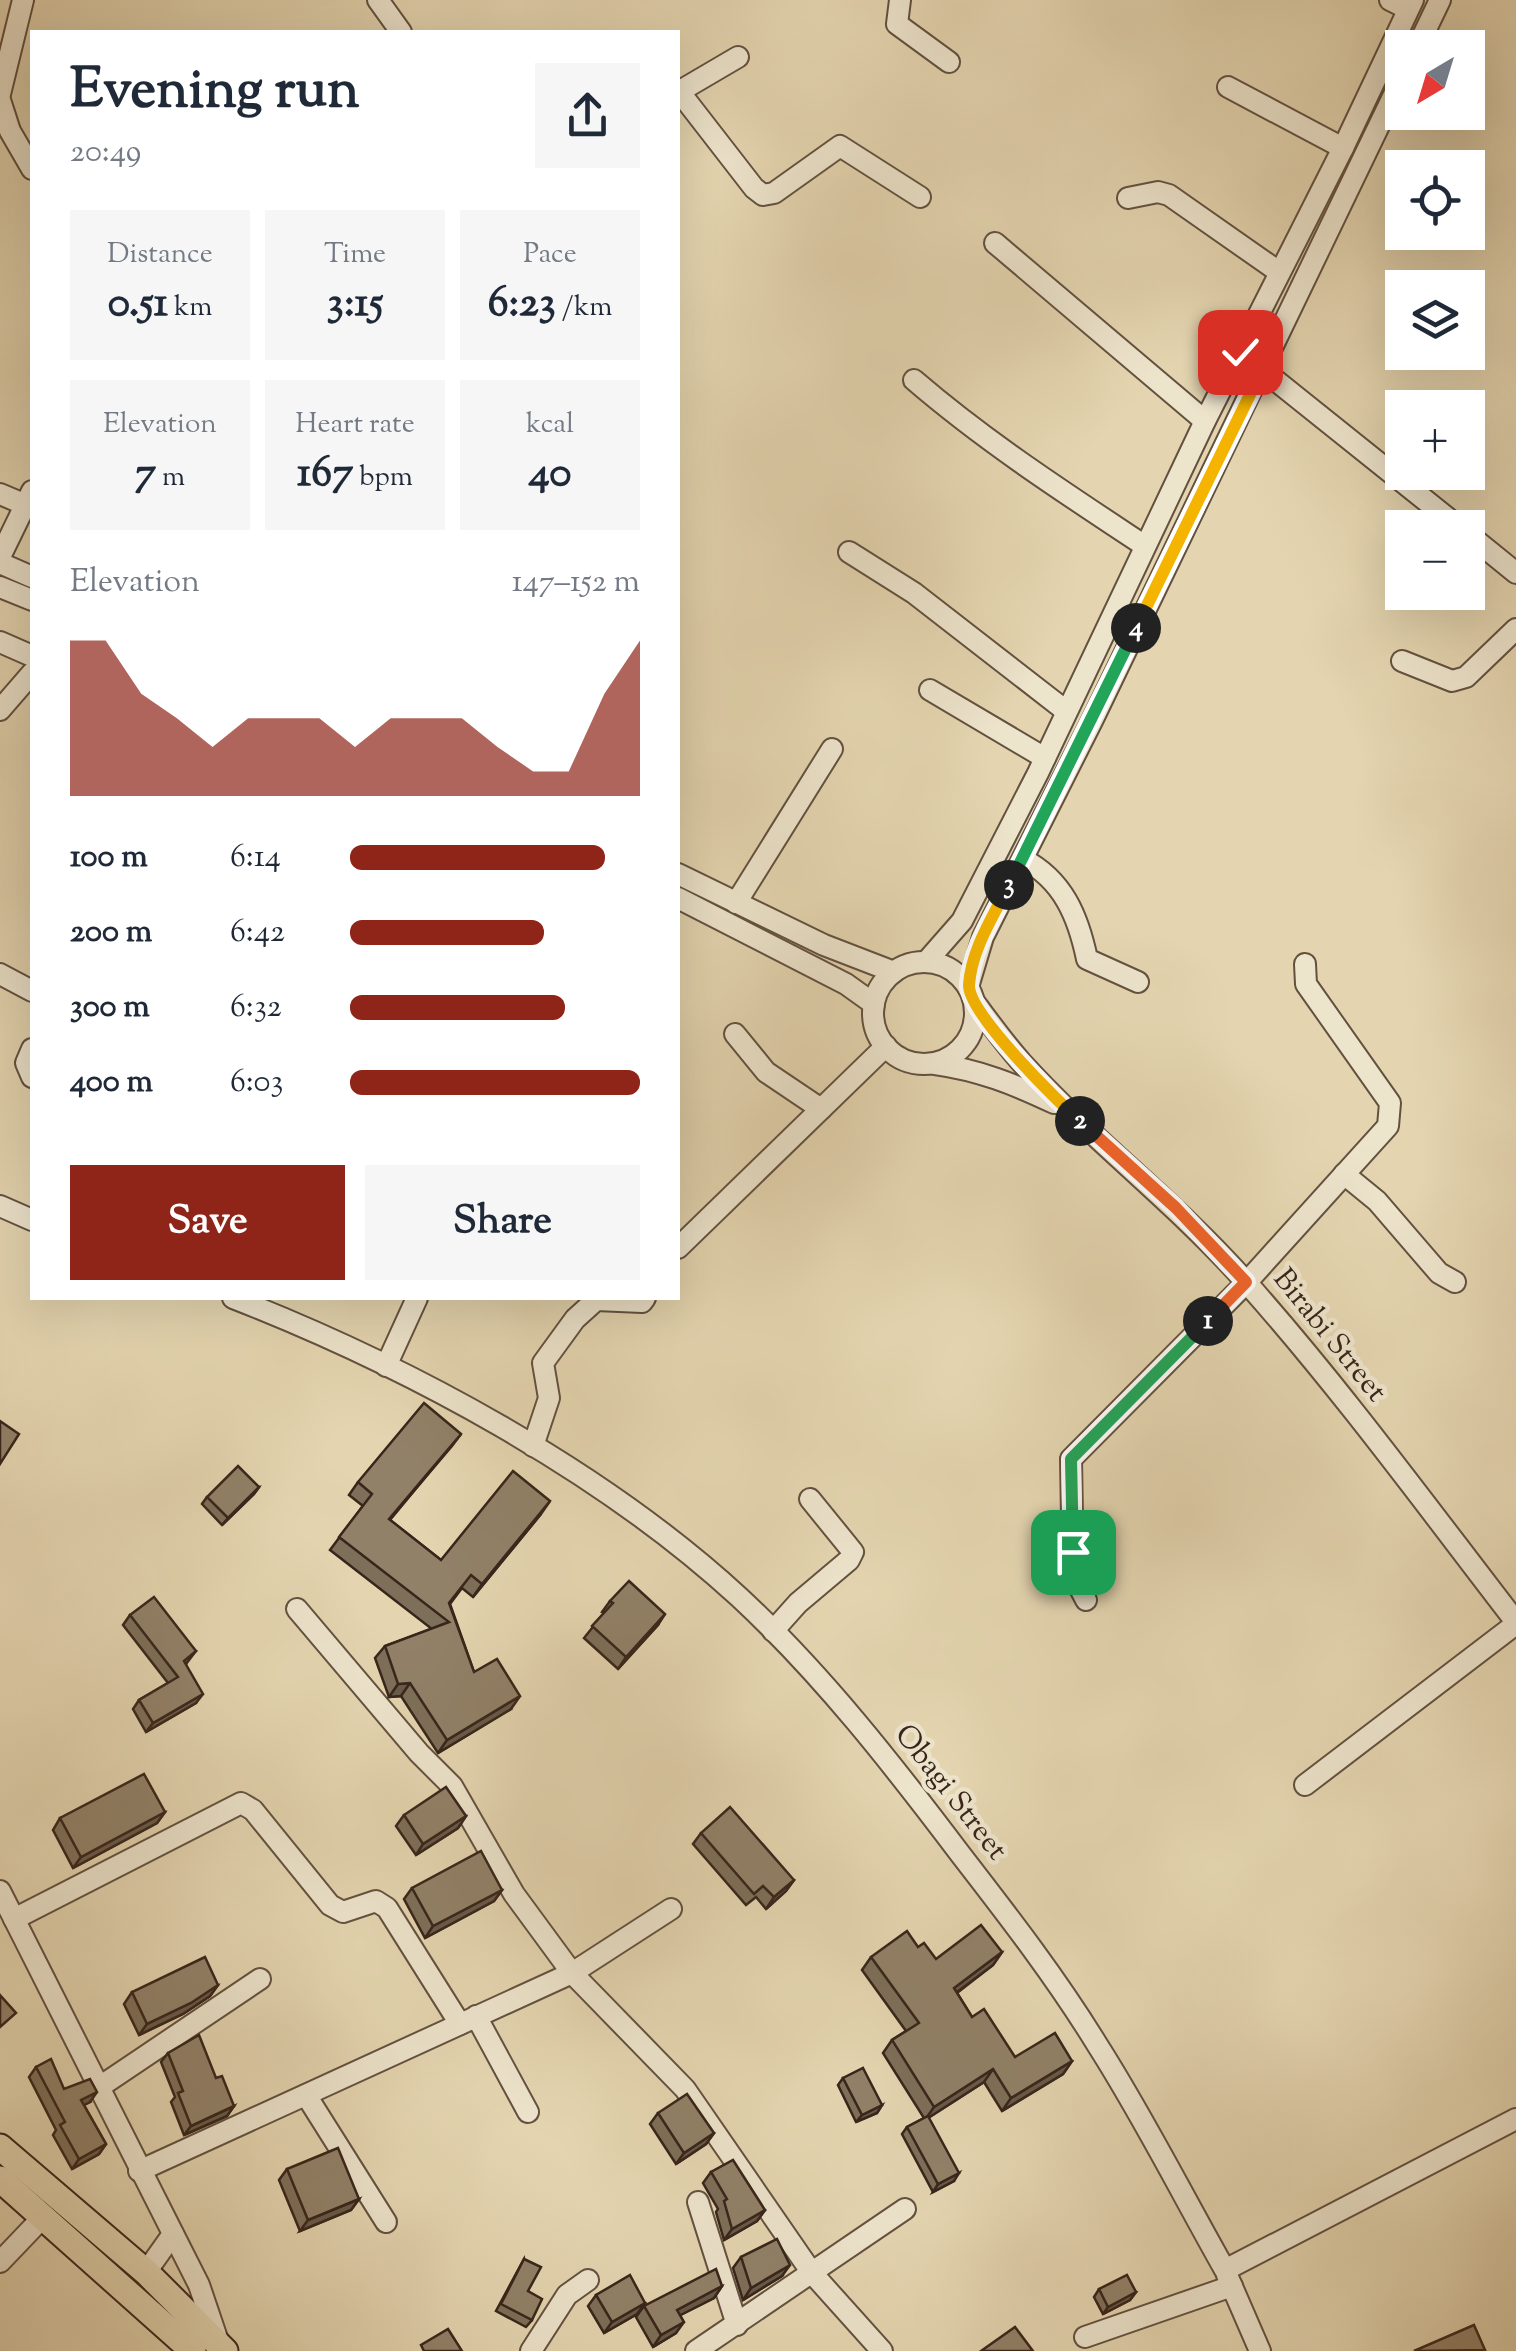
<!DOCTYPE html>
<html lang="en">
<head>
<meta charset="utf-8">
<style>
  body { margin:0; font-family:"Sorts Mill Goudy",serif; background:#f6f6f7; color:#1f2937; height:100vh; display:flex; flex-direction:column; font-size:38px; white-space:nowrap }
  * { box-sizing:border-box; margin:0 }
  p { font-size:32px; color:#747a83 }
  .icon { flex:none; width:55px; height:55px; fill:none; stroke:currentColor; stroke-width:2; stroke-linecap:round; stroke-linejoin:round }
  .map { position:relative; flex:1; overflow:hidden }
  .drawer { position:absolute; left:30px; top:30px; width:650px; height:1270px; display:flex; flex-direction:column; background:#fff; border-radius:0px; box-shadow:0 10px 40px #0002 }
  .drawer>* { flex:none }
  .needle { width:65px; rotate:218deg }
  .tools { position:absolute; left:1385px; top:30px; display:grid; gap:20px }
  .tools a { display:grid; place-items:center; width:100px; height:100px; border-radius:0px; background:#fff; box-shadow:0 10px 40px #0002; font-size:50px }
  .pin { position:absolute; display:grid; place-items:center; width:85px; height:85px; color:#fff; margin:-42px; border-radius:20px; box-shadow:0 5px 15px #0006 }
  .km { position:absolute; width:50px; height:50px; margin:-25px; border-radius:50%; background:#222; color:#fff; font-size:28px; line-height:50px; text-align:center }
  .round { display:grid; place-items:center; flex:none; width:105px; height:105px; border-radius:0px; background:#f6f6f7 }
  .headline { display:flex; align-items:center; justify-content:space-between; height:170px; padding:0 40px }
  h1 { font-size:55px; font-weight:800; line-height:75px }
  .stats { display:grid; grid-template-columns:repeat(3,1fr); gap:15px; height:170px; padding:10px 40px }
  .stats div { display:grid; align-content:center; border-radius:0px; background:#f6f6f7; text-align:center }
  .stats b { font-size:42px; font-weight:800 }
  .stats small { font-size:28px; font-weight:400 }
  .stats p { font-size:28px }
  .chart { height:280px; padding:20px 40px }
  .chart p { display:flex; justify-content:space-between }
  .chart svg { width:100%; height:180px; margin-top:10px; fill:#8f2418; opacity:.7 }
  .primary-button { display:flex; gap:20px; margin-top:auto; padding:20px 40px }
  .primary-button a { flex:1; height:115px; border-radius:0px; background:#8f2418; color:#fff; font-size:40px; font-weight:800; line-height:115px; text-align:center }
  .primary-button a+a { background:#f6f6f7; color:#1f2937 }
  ul { padding:0 40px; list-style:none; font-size:32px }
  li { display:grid; grid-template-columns:160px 120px 1fr; align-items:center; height:75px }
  li i { height:25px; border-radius:12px; background:#8f2418 }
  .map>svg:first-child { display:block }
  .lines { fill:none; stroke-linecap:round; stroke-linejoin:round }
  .minor-casing { stroke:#635140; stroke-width:24 }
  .major-casing { stroke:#38251b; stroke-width:29 }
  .minor { stroke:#ede4cc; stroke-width:20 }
  .major { stroke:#e4d5b0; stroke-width:25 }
  .wall { fill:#7d6f59; stroke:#38251b; stroke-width:2.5 }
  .shaded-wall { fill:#665a49; stroke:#38251b; stroke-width:2.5 }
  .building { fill:#918168; stroke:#38251b; stroke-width:2.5 }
  .split-1-casing { stroke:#fff; stroke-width:20 }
  .split-2-casing { stroke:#fff; stroke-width:20 }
  .split-3-casing { stroke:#fff; stroke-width:20 }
  .split-4-casing { stroke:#fff; stroke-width:20 }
  .split-5-casing { stroke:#fff; stroke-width:20 }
  .split-1 { stroke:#22a559; stroke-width:12 }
  .split-2 { stroke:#f0652b; stroke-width:12 }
  .split-3 { stroke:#f5b400; stroke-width:12 }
  .split-4 { stroke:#22a559; stroke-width:12 }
  .split-5 { stroke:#f5b400; stroke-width:12 }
  .labels { text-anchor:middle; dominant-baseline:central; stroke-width:9; stroke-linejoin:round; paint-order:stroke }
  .street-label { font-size:30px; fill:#38251b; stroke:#ede4cc }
</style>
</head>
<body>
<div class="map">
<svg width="1516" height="2351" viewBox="0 0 1516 2351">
  <rect width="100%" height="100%" fill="#e4d5b0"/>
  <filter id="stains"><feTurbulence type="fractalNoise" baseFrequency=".002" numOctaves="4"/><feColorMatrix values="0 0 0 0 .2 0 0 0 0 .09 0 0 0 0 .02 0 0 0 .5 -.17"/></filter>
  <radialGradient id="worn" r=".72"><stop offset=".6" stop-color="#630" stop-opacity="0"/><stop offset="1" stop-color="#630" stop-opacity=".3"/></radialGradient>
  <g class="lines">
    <defs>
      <g id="minor">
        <polyline points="378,0 401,32"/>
        <polyline points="900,0 897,24 949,62"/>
        <polyline points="1390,0 1408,9"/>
        <polyline points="1417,48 1440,0"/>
        <polyline points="1228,87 1343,148"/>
        <polyline points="678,90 754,188 763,195 774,193 840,146 920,197"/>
        <polyline points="680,91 738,57"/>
        <polyline points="0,94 23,0"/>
        <polyline points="0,100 10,131 32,169"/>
        <polyline points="1128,198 1158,192 1169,195 1279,272"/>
        <polyline points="995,243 1205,421"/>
        <polyline points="1254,363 1460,528"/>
        <path d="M914,380C986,442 1065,493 1145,546"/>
        <polyline points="0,494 26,505"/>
        <polyline points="1468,534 1516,573"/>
        <polyline points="849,552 914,593 1066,711"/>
        <polyline points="0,557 32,491"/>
        <polyline points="0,563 32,577"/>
        <polyline points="0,587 32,600"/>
        <polyline points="0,642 32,656"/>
        <polyline points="1402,661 1452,681 1466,677 1516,629"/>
        <polyline points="930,690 1045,758"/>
        <polyline points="0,710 32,673"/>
        <path d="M1023,859C1063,880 1078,916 1087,959L1138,982"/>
        <polyline points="678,874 824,945 894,972"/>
        <polyline points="678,898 846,984 874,1004"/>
        <polyline points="736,903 832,749"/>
        <polyline points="926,962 962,921 1038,773 1205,421 1343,148 1413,0"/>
        <circle cx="924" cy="1013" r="51"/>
        <polyline points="0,974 32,991"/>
        <polyline points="968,987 983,937 1092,721 1402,78"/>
        <path d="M975,1003C990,1023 1005,1044 1022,1063C1092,1140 1176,1203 1246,1282C1342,1390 1428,1508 1516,1622"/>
        <polyline points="735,1034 766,1072 821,1109"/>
        <polyline points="32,1049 26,1063 32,1077"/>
        <path d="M935,1064C979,1070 1014,1084 1054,1103"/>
        <polyline points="1344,1174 1377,1201 1439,1273 1455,1282"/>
        <polyline points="0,1206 32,1220"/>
        <polyline points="678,1248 886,1046"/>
        <path d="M233,1298C407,1366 601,1470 739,1597C822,1674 893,1765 961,1855C1009,1917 1057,1979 1098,2046C1144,2118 1183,2196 1225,2270L1516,2119"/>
        <polyline points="386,1366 417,1298"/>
        <polyline points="533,1446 549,1398 543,1363 575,1319 596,1300 642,1302 645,1298"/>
        <polyline points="1086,1600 1073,1575 1071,1459 1246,1283 1388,1126 1390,1103 1306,984 1305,964"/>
        <polyline points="297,1609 419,1753 452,1786 514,1894 572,1973 685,2089 812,2273 882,2351"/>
        <polyline points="773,1631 798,1603 849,1560 853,1552 810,1499"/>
        <polyline points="1305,1785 1516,1624"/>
        <polyline points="0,1891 199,2285 219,2344"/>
        <polyline points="14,1919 241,1803 253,1810 330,1905 343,1912 376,1901 387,1908 460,2024"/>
        <polyline points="476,2016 528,2112"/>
        <polyline points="98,2088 260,1979"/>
        <polyline points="306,2095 386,2222"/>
        <polyline points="139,2171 572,1973 671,1909"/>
        <polyline points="698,2202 737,2325"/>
        <polyline points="0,2262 43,2217"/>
        <polyline points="146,2272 173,2234"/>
        <polyline points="1227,2275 1260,2351"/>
        <polyline points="1085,2337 1232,2286"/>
        <polyline points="531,2351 567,2295 588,2280"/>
        <polyline points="696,2351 905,2209"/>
      </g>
      <g id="major">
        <polyline points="0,2147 146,2272 225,2351"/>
        <polyline points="0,2179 193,2351"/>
      </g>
    </defs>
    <!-- minor casing -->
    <use href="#minor" class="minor-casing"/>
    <!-- major casing -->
    <use href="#major" class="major-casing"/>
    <!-- minor -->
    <use href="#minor" class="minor"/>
    <!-- major -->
    <use href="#major" class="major"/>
  </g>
  <!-- wall -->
  <g class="wall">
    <polygon points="461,1434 390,1520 441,1560 541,1514 473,1597 462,1588 450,1604 474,1672 511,1709 438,1753 401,1696 389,1697 375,1658 385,1646 432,1629 330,1550 363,1506 349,1495 358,1482"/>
    <polygon points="259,1487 254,1494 222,1525 202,1504 207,1497"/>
    <polygon points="610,1601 658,1625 618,1669 584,1638 604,1613 602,1612"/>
    <polygon points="130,1615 196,1651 186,1664 196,1703 146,1732 133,1709 139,1700 168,1683 123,1625"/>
    <polygon points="165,1812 157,1823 73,1868 53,1830 60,1818"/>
    <polygon points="404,1815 466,1816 458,1828 416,1855 396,1826"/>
    <polygon points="701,1833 794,1880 786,1891 766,1909 756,1897 746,1905 693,1844"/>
    <polygon points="412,1888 502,1890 494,1901 425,1938 404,1899"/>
    <polygon points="918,1947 936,1959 1002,1952 993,1965 957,1993 972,2017 1015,2057 1072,2061 1063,2074 1002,2111 984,2082 928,2118 954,2181 933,2192 902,2134 907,2127 924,2118 883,2053 892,2040 906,2031 862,1970 871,1957"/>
    <polygon points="218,1985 210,1996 183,2014 139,2035 124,2004 132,1992"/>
    <polygon points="168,2053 216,2078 234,2106 227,2116 184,2135 171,2102 175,2097 161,2062"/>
    <polygon points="36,2067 64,2089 90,2102 84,2105 106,2144 99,2154 72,2169 53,2135 56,2130 29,2077"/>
    <polygon points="843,2078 882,2105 877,2113 856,2122 838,2085"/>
    <polygon points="658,2113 714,2133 706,2144 676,2164 650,2124"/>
    <polygon points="287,2169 359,2199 351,2210 300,2231 279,2180"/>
    <polygon points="711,2172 765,2210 757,2221 724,2240 716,2212 718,2209 703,2183"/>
    <polygon points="741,2257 782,2276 743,2300 733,2268"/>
    <polygon points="524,2259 532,2320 526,2327 496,2311"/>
    <polygon points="722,2286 714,2298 680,2315 676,2333 653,2347 636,2317 644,2306"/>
    <polygon points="1099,2289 1136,2292 1130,2300 1103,2314 1094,2297"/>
    <polygon points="596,2295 645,2303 637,2314 604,2333 588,2306"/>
  </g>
  <!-- shaded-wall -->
  <g class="shaded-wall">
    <polygon points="461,1434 452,1446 379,1532 389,1519"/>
    <polygon points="259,1487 254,1494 222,1525 228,1518"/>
    <polygon points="550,1501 541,1514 473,1597 482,1584"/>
    <polygon points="665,1614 658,1625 618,1669 626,1657"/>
    <polygon points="410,1683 401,1696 389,1697 398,1684"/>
    <polygon points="203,1694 196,1703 146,1732 153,1723"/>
    <polygon points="520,1696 511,1709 438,1753 447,1740"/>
    <polygon points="165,1812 157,1823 73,1868 81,1857"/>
    <polygon points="466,1816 458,1828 416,1855 423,1844"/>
    <polygon points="794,1880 786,1891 766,1909 774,1897"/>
    <polygon points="502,1890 494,1901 425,1938 433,1926"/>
    <polygon points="1002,1952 993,1965 945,2001 954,1988"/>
    <polygon points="218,1985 210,1996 183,2014 139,2035 147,2024"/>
    <polygon points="1072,2061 1063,2074 1002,2111 1011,2098"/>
    <polygon points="993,2069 984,2082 925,2120 934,2107"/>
    <polygon points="97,2092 90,2102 74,2110 81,2100"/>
    <polygon points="882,2105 877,2113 856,2122 862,2115"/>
    <polygon points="234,2106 227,2116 184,2135 191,2126"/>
    <polygon points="714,2133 706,2144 676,2164 684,2153"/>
    <polygon points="106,2144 99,2154 72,2169 79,2159"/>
    <polygon points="959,2173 954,2181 933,2192 938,2184"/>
    <polygon points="359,2199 351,2210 300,2231 308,2220"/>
    <polygon points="765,2210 757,2221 724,2240 732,2229"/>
    <polygon points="790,2265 782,2276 743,2300 751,2288"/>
    <polygon points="722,2286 714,2298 669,2321 677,2310"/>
    <polygon points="1136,2292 1130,2300 1103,2314 1108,2307"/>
    <polygon points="645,2303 637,2314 604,2333 612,2322"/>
    <polygon points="684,2322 676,2333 653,2347 661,2335"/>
  </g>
  <!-- building -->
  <g class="building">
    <polygon points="424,1403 461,1434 389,1519 441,1560 513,1471 550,1501 482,1584 471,1575 449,1603 474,1672 497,1659 520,1696 447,1740 410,1683 398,1684 385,1646 449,1622 339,1537 372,1494 358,1482"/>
    <polygon points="0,1421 19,1434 0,1464"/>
    <polygon points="238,1466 259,1487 228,1518 207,1497"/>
    <polygon points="629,1581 665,1614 626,1657 592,1626 613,1603 610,1601"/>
    <polygon points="154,1597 196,1651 184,1661 203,1694 153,1723 139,1700 178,1677 130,1615"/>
    <polygon points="144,1774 165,1812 81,1857 60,1818"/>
    <polygon points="446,1787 466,1816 423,1844 404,1815"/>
    <polygon points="730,1807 794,1880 774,1897 763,1886 754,1894 701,1833"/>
    <polygon points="481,1851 502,1890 433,1926 412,1888"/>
    <polygon points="981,1925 1002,1952 954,1988 972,2017 984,2009 1015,2057 1055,2033 1072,2061 1011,2098 993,2069 934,2107 892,2040 919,2023 871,1957 907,1931 918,1947 924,1943 936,1959"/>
    <polygon points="205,1957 218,1985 191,2003 147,2024 132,1992"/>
    <polygon points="0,1995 16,2013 0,2027"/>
    <polygon points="199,2035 216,2078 222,2076 234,2106 191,2126 178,2093 183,2091 168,2053"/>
    <polygon points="51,2059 64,2089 90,2079 97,2092 81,2100 106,2144 79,2159 60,2125 65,2122 36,2067"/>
    <polygon points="863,2068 882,2105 862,2115 843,2078"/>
    <polygon points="687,2094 714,2133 684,2153 658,2113"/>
    <polygon points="928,2116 959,2173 938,2184 907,2127"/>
    <polygon points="338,2148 359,2199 308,2220 287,2169"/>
    <polygon points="733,2160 765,2210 732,2229 724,2201 727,2199 711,2172"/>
    <polygon points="777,2239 790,2265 751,2288 741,2257"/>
    <polygon points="524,2259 541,2267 528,2291 542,2299 532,2320 501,2304"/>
    <polygon points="716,2269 722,2286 677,2310 684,2322 661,2335 644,2306"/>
    <polygon points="630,2275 645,2303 612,2322 596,2295"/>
    <polygon points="1127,2275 1136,2292 1108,2307 1099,2289"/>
    <polygon points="1474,2325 1485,2350 1414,2351"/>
    <polygon points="1015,2327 1033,2351 981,2351"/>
    <polygon points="448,2329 462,2351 424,2351 421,2345"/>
  </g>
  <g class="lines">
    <defs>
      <polyline id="split-1" points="1073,1552 1071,1459 1208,1321"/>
      <polyline id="split-2" points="1080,1121 1176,1208 1246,1282 1208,1321"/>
      <path id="split-3" d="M1009,885C994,915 971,950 969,985C968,1013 1057,1101 1080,1121"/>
      <polyline id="split-4" points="1009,885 1136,628"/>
      <polyline id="split-5" points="1136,628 1262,370 1240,352"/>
    </defs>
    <!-- split-1 casing -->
    <use href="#split-1" class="split-1-casing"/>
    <!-- split-2 casing -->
    <use href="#split-2" class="split-2-casing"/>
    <!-- split-3 casing -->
    <use href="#split-3" class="split-3-casing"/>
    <!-- split-4 casing -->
    <use href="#split-4" class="split-4-casing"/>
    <!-- split-5 casing -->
    <use href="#split-5" class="split-5-casing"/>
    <!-- split-1 -->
    <use href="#split-1" class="split-1"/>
    <!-- split-2 -->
    <use href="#split-2" class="split-2"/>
    <!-- split-3 -->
    <use href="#split-3" class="split-3"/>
    <!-- split-4 -->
    <use href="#split-4" class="split-4"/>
    <!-- split-5 -->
    <use href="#split-5" class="split-5"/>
  </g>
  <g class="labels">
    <!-- street labels -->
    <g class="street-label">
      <text transform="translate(1329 1336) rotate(51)">Birabi Street</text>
      <text transform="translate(950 1793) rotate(52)">Obagi Street</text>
    </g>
  </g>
  <rect width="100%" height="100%" filter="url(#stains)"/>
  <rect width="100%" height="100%" fill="url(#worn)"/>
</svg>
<div class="tools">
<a><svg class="needle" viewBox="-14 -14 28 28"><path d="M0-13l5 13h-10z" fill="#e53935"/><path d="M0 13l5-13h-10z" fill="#747a83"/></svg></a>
<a><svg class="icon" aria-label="locate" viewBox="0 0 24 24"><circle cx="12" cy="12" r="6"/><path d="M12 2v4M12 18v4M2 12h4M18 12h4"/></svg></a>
<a><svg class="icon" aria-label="layers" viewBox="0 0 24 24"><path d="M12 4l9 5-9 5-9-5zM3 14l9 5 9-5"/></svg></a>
<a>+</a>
<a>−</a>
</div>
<div class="pin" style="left:1073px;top:1552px;background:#1e9e55"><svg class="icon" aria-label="arrive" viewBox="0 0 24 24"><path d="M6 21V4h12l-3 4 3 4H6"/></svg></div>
<div class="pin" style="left:1240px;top:352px;background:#d93025"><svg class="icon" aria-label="check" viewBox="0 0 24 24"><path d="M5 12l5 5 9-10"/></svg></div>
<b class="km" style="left:1208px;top:1321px">1</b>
<b class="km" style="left:1080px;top:1121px">2</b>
<b class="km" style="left:1009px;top:885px">3</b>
<b class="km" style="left:1136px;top:628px">4</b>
<section class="drawer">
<div class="headline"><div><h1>Evening run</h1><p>20:49</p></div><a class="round"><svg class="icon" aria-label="share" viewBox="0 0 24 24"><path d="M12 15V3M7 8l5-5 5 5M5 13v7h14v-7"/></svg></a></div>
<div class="stats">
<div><p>Distance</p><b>0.51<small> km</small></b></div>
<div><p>Time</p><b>3:15</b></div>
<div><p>Pace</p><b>6:23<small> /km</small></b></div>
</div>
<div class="stats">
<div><p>Elevation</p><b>7<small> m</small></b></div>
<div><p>Heart rate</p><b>167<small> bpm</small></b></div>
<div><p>kcal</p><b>40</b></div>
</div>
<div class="chart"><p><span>Elevation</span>147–152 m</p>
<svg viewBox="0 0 160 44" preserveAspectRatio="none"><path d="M0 44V6L10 6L20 19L30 25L40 32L50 25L60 25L70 25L80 32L90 25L100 25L110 25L120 32L130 38L140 38L150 19L160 6V44z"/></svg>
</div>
<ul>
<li><b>100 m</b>6:14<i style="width:88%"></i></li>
<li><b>200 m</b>6:42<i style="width:67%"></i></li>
<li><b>300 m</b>6:32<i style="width:74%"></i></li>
<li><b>400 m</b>6:03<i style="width:100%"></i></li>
</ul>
<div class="primary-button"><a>Save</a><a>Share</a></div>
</section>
</div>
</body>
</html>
